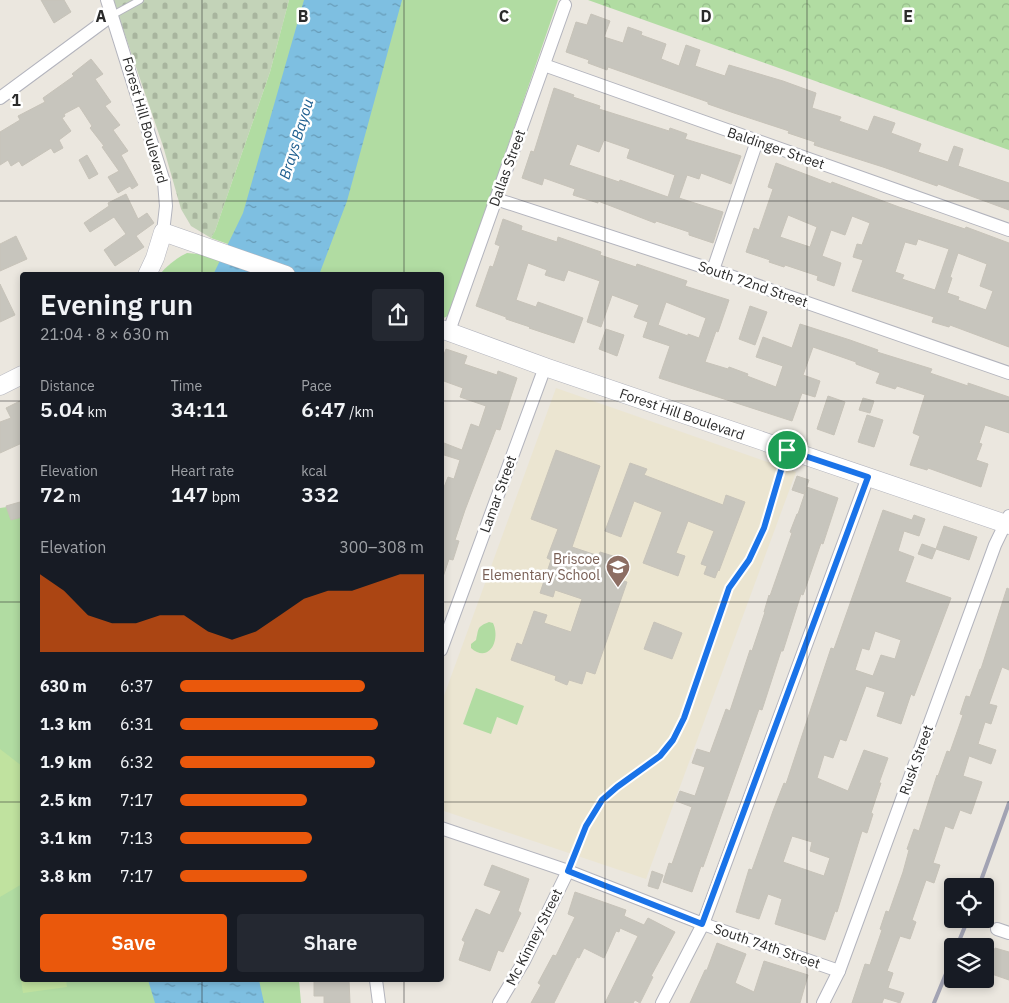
<!DOCTYPE html>
<html lang="en">
<head>
<meta charset="utf-8">
<style>
  body { margin:0; font-family:"IBM Plex Sans",sans-serif; background:#242831; color:#f1f3f6; height:100vh; display:flex; flex-direction:column; font-size:19px; white-space:nowrap }
  * { box-sizing:border-box; margin:0 }
  p { font-size:16px; color:#9ea1a6 }
  .icon { flex:none; width:28px; height:28px; fill:none; stroke:currentColor; stroke-width:2; stroke-linecap:round; stroke-linejoin:round }
  .map { position:relative; flex:1; overflow:hidden }
  .drawer { position:absolute; left:20px; top:272px; width:424px; height:710px; display:flex; flex-direction:column; background:#171b24; border-radius:5px; box-shadow:0 2px 8px #0003 }
  .drawer>* { flex:none }
  .tools { position:absolute; left:944px; top:878px; display:grid; gap:10px }
  .tools a { display:grid; place-items:center; width:50px; height:50px; border-radius:5px; background:#171b24; box-shadow:0 2px 8px #0003; font-size:25px }
  .pin { position:absolute; display:grid; place-items:center; width:42px; height:42px; color:#fff; margin:-21px; border:2px solid #fff; border-radius:50%; box-shadow:0 1px 5px #0007 }
  .round { display:grid; place-items:center; flex:none; width:52px; height:52px; border-radius:5px; background:#242831 }
  .summary { display:flex; align-items:center; justify-content:space-between; height:85px; padding:0 20px }
  h1 { font-size:28px; font-weight:600; line-height:38px }
  .stats { display:grid; grid-template-columns:repeat(3,1fr); gap:8px; height:85px; padding:5px 20px }
  .stats div { display:grid; align-content:center }
  .stats b { font-size:21px; font-weight:600 }
  .stats small { font-size:14px; font-weight:400 }
  .stats p { font-size:14px }
  .chart { height:140px; padding:10px 20px }
  .chart p { display:flex; justify-content:space-between }
  .chart svg { width:100%; height:90px; margin-top:5px; fill:#ea580c; opacity:.7 }
  .primary-button { display:flex; gap:10px; margin-top:auto; padding:10px 20px }
  .primary-button a { flex:1; height:58px; border-radius:5px; background:#ea580c; color:#fff; font-size:20px; font-weight:600; line-height:58px; text-align:center }
  .primary-button a+a { background:#242831; color:#f1f3f6 }
  ul { padding:0 20px; list-style:none; font-size:16px }
  li { display:grid; grid-template-columns:80px 60px 1fr; align-items:center; height:38px }
  li i { height:12px; border-radius:6px; background:#ea580c }
  .map>svg:first-child { display:block }
  .education { fill:#ebe5d1 }
  .forest { fill:url(#forest-crowns) }
  .cemetery { fill:url(#cemetery-stones) }
  .park { fill:#b1dca2 }
  .pitch { fill:#c0e29f }
  .water { fill:url(#water-ripples) }
  .building { fill:#c7c5bd; stroke:#c7c3b9; fill-rule:evenodd }
  .lines { fill:none; stroke-linecap:round; stroke-linejoin:round }
  .lane-casing { stroke:#b3b4bd; stroke-width:8 }
  .street-casing { stroke:#b3b4bd; stroke-width:14 }
  .secondary-casing { stroke:#b3b4bd; stroke-width:19 }
  .lane { stroke:#fff; stroke-width:6 }
  .street { stroke:#fff; stroke-width:12 }
  .secondary { stroke:#fff; stroke-width:18 }
  .rail { stroke:#a2a3b3; stroke-width:4 }
  .route-casing { stroke:#fff; stroke-width:10 }
  .route { stroke:#1a73e8; stroke-width:6 }
  .grid { fill:none; stroke:#2b2b2b; stroke-width:1; stroke-opacity:0.55 }
  .labels { text-anchor:middle; dominant-baseline:central; stroke-width:5; stroke-linejoin:round; paint-order:stroke }
  .street-label { font-size:14px; fill:#2b2b2b; stroke:#fff }
  .education-label { font-size:14px; fill:#785e54; stroke:#fff; text-anchor:end }
  .water-label { font-size:15px; font-style:italic; fill:#1d5d8e; stroke:#fff }
  .grid-label { font-size:16px; text-anchor:middle; font-weight:bold; fill:#2b2b2b; stroke:#fff; stroke-width:5; stroke-linejoin:round; paint-order:stroke }
</style>
</head>
<body>
<div class="map">
<svg width="1009" height="1003" viewBox="0 0 1009 1003">
  <defs>
    <pattern id="forest-crowns" width="20" height="18" patternUnits="userSpaceOnUse" patternTransform="scale(1.25)"><rect width="20" height="18" fill="#b1dca2"/><path d="M2 6a3 3 0 1 1 6 0M12 15a3 3 0 1 1 6 0" fill="none" stroke="#98bd8c"/></pattern>
    <pattern id="cemetery-stones" width="16" height="16" patternUnits="userSpaceOnUse" patternTransform="scale(1.25)"><rect width="16" height="16" fill="#c3d3b8"/><path d="M2 7V4a2 2 0 0 1 4 0v3zM10 15v-3a2 2 0 0 1 4 0v3z" fill="#a8b59e"/></pattern>
    <pattern id="water-ripples" width="26" height="14" patternUnits="userSpaceOnUse" patternTransform="scale(1.25)"><rect width="26" height="14" fill="#7ebfe1"/><path d="M2 4q2-2 4 0t4 0M15 11q2-2 4 0t4 0" fill="none" stroke="#679bb7"/></pattern>
  </defs>
  <rect width="100%" height="100%" fill="#ebe7df"/>
  <!-- education -->
  <polygon class="education" points="556,388 796,472 646,879 441,810 441,704"/>
  <!-- forest -->
  <polygon class="forest" points="1009,0 1009,150 588,0"/>
  <!-- cemetery -->
  <polygon class="cemetery" points="113,0 289,0 270,72 215,231 211,238 191,226 181,209 163,146"/>
  <!-- park -->
  <g class="park">
    <polygon points="289,0 558,0 452,309 448,316 441,319 441,275 315,275 211,238 215,231 270,72"/>
    <path d="M187,253L198,254L263,275H159C167,266 176,258 187,253Z"/>
    <polygon points="7,507 22,513 22,980 299,980 301,1003 0,1003 0,508"/>
    <path d="M489,622L493,623C501,640 489,664 471,648V644L476,640C479,629 476,627 489,622Z"/>
    <polygon points="476,688 524,706 517,725 497,717 491,734 463,724"/>
  </g>
  <!-- pitch -->
  <g class="pitch">
    <polygon points="0,749 22,766 22,884 0,897"/>
    <polygon points="20,972 22,972 22,980 66,980 67,987 23,993"/>
  </g>
  <!-- water -->
  <g class="water">
    <polygon points="304,0 402,0 347,201 319,275 213,275 243,213"/>
    <polygon points="148,980 259,980 264,1003 155,1003"/>
  </g>
  <!-- building -->
  <g class="building">
    <polygon points="41,0 64,0 71,12 54,23"/>
    <polygon points="591,14 610,21 604,37 623,43 628,27 642,32 641,35 666,44 661,59 679,66 686,45 700,50 695,66 725,76 729,65 783,81 816,93 812,108 841,117 839,121 868,131 874,116 895,123 891,133 921,144 918,152 948,162 954,146 963,149 958,166 1009,183 1009,210 938,184 937,186 883,167 814,145 815,142 788,133 789,131 734,113 708,104 708,102 608,67 607,70 588,63 589,60 566,52 576,22 587,25"/>
    <polygon points="91,59 103,74 95,79 111,102 105,106 120,125 113,130 128,151 121,155 138,185 132,189 130,186 118,193 108,177 119,171 102,147 104,146 90,128 92,126 79,106 64,114 65,116 62,118 71,131 59,140 63,148 54,153 51,148 22,166 19,161 11,166 8,160 0,165 0,132 20,120 18,116 45,102 43,98 74,76 72,74"/>
    <path d="M554,88L574,95L573,97L600,106L599,109L669,131L670,128L687,134L685,139L741,156L731,184L701,173L699,179L687,175L679,198L723,212L713,243L689,235V232L656,221L655,223L598,201V203L573,195L575,189L544,178L542,185L522,178L531,151L534,152ZM604,140L630,149L627,158L675,175L668,197L620,180L619,182L569,165L577,144L599,152Z"/>
    <polygon points="87,155 98,174 89,179 79,160"/>
    <path d="M776,163L831,184L832,182L899,207L965,229L966,227L1009,243V347L950,325L949,327L932,322L934,317L852,291L863,260L853,257L857,244L862,245L870,223L852,216L845,235L831,230L822,256L841,263L834,286L817,280L818,276L785,265L784,267L769,262L770,260L746,252L754,228L759,230L773,189L768,187ZM788,215L817,227L810,247L780,237ZM918,239L949,249L935,290L902,279L904,275L895,272L905,242L916,245ZM958,253L987,264L980,286L993,291L986,310L958,300L959,297L947,293L952,278L950,277Z"/>
    <polygon points="126,194 138,219 147,213 154,223 136,236 144,247 115,266 104,250 126,234 114,217 90,232 84,223 109,206 108,203"/>
    <path d="M503,219L522,226L521,230L557,242L558,237L601,252L600,255L636,267L637,264L687,281L685,286L729,300L718,332L716,331L705,362L728,369L729,367L748,374L747,376L776,387L783,366L756,357L763,337L792,348L800,324L850,340L878,350L877,352L932,369L930,373L968,386V383L1009,397V433L985,425L979,443L982,444L976,460L988,464L981,487L928,468L927,470L910,465L920,436L913,433L925,395L897,386L895,389L876,383L880,373L856,364V362L813,347L803,375L820,381L815,397L802,393L792,421L659,378L670,346L643,337L648,322L634,317L639,305L612,295L601,327L587,322L600,281L568,270L564,281L545,275L547,270L528,263L516,300L536,307L538,302L583,318L574,343L529,328L530,327L506,319V317L476,306L490,266L493,267L500,246L495,244ZM666,302L706,318L699,338L688,334V336L658,325Z"/>
    <polygon points="16,236 27,259 0,271 0,244"/>
    <polygon points="0,284 15,315 0,322"/>
    <polygon points="750,306 767,312 755,345 739,339"/>
    <polygon points="606,329 624,335 617,356 599,349"/>
    <polygon points="446,349 467,356 464,364 497,375 498,371 517,378 500,430 496,429 465,510 455,540 459,541 453,560 449,559 443,577 441,576 441,495 448,477 454,479 460,460 441,454 441,450 444,443 462,450 471,424 479,427 486,406 460,397 463,388 441,380 441,363"/>
    <polygon points="828,396 845,402 834,435 817,429"/>
    <polygon points="863,398 874,401 870,413 859,410"/>
    <polygon points="22,400 22,443 0,453 0,422 11,418 6,408"/>
    <polygon points="867,415 883,420 874,447 858,442"/>
    <polygon points="556,450 600,466 572,547 599,556 600,552 613,556 611,560 623,565 618,579 627,582 595,674 586,671 582,684 569,680 567,685 555,680 556,676 511,660 517,643 522,645 534,611 547,615 544,623 571,632 582,599 555,590 553,597 540,593 551,560 547,558 558,529 531,519"/>
    <polygon points="630,463 647,469 644,475 723,505 726,495 745,502 719,571 718,570 715,578 704,574 707,566 701,564 714,531 688,521 676,553 685,556 678,576 643,563 662,512 634,501 621,537 605,531"/>
    <polygon points="797,476 809,480 804,494 792,490"/>
    <polygon points="807,487 838,498 823,544 821,543 803,595 801,594 783,651 781,651 762,710 759,709 703,867 701,866 692,892 663,882 669,863 672,864 692,807 676,801 680,791 695,796 705,767 692,763 697,749 710,753 726,709 730,711 750,650 752,651 765,612 764,612 769,595 770,596 792,533 790,532 797,514 798,514"/>
    <polygon points="20,502 22,517 11,520 6,506"/>
    <path d="M883,510L912,520L914,515L925,519L919,536L904,531L898,551L914,557L905,582L951,598L914,696L911,694L901,724L877,716L885,692L866,686L846,741L840,739L833,758L824,755L817,778L848,791L864,750L888,758L879,783H881L871,813L873,814L867,833L862,831L837,912L835,911L825,940L775,924L782,899L768,894L759,919L736,912L749,869L752,870L773,811L784,783L786,784L831,648L834,649ZM875,631L901,640L895,659L881,655L873,676L855,670L862,648L869,650ZM792,836L812,842L810,851L830,858L824,876L783,862Z"/>
    <polygon points="944,526 977,537 969,560 936,549"/>
    <polygon points="922,544 936,549 932,559 918,554"/>
    <polygon points="1007,588 1009,589 1009,670 1002,667 989,704 997,706 991,724 985,722 978,744 996,750 991,764 969,756 963,776 982,782 971,814 960,810 953,829 945,826 933,863 940,865 934,883 926,880 912,920 916,922 910,939 900,936 887,971 893,973 888,988 904,993 900,1003 884,998 882,1003 852,1003 865,964 870,965 882,930 880,929 886,911 889,912 903,872 909,850 907,849 914,829 919,831 937,775 938,776 947,751 950,752 963,715 960,714 966,696 970,697 980,669 981,669"/>
    <polygon points="654,622 682,633 672,659 644,649"/>
    <polygon points="492,865 529,879 518,911 521,913 503,952 498,950 490,971 459,960 465,942 462,940 476,909 490,915 501,891 484,885"/>
    <polygon points="652,871 663,875 658,889 648,886"/>
    <polygon points="575,892 626,910 624,916 644,925 648,918 675,932 651,976 653,977 640,1003 635,1000 633,1003 605,1003 638,936 620,928 619,932 616,931 604,958 584,948 579,958 577,957 554,1003 531,1003 541,985 538,983 553,955 556,956 575,917 568,914"/>
    <polygon points="717,943 746,954 735,983 754,992 764,961 808,975 800,1003 690,1003 705,970 707,970"/>
    <polygon points="995,948 1009,952 1009,980 986,972"/>
    <polygon points="335,980 349,980 350,1003 324,1003 324,996 314,996 314,981 335,981"/>
  </g>
  <g class="lines">
    <defs>
      <g id="lane">
        <polyline points="111,16 140,0"/>
        <polyline points="568,871 586,826 602,800 617,787 660,756 673,740 684,717 729,588 749,560 764,528 787,451"/>
      </g>
      <g id="street">
        <polyline points="107,0 164,182 166,206 163,232"/>
        <polyline points="544,65 1009,230"/>
        <polyline points="0,98 111,16"/>
        <polyline points="496,199 713,270 1009,373"/>
        <polyline points="713,270 757,141"/>
        <polyline points="449,331 565,5"/>
        <polyline points="441,650 545,367"/>
        <polyline points="441,828 568,871 703,924 839,971"/>
        <polyline points="997,929 1009,933"/>
        <polyline points="376,980 379,1003"/>
        <polyline points="499,1003 524,961 568,871"/>
        <polyline points="662,1003 703,924 868,477"/>
        <polyline points="823,1003 839,971 995,545 1009,516"/>
      </g>
      <g id="secondary">
        <polyline points="147,275 155,258 163,232 286,275"/>
        <polyline points="441,329 545,367 1009,525"/>
        <polyline points="0,386 22,375"/>
      </g>
    </defs>
    <!-- lane casing -->
    <use href="#lane" class="lane-casing"/>
    <!-- street casing -->
    <use href="#street" class="street-casing"/>
    <!-- secondary casing -->
    <use href="#secondary" class="secondary-casing"/>
    <!-- lane -->
    <use href="#lane" class="lane"/>
    <!-- street -->
    <use href="#street" class="street"/>
    <!-- secondary -->
    <use href="#secondary" class="secondary"/>
    <!-- rail -->
    <g class="rail">
      <polyline points="979,886 1009,803"/>
      <polyline points="957,946 968,919"/>
      <polyline points="934,1003 952,959"/>
    </g>
  </g>
  <g class="lines">
    <defs>
      <polygon id="route" points="787,450 868,477 702,924 568,871 586,826 602,800 617,787 660,756 673,740 684,718 729,588 749,560 764,528"/>
    </defs>
    <!-- route casing -->
    <use href="#route" class="route-casing"/>
    <!-- route -->
    <use href="#route" class="route"/>
  </g>
  <!-- grid -->
  <path class="grid" d="M202,0V275M404,0V275M605,0V1003M807,0V1003M0,201H1009M0,401H22M441,401H1009M0,602H22M441,602H1009M0,802H22M441,802H1009M202,980V1003M404,980V1003"/>
  <!-- icons -->
  <defs>
    <symbol id="school-pin" viewBox="-11 -11 22 30"><path d="M0 17L-7.5 6A9.5 9.5 0 1 1 7.5 6Z" fill="#8d6e63" stroke="#fff"/><path d="M0-5L7-2L0 1L-7-2ZM-4 1L0 2.5L4 1V4Q0 6-4 4Z" fill="#fff"/></symbol>
  </defs>
  <g fill-rule="evenodd">
    <use href="#school-pin" x="604" y="553" width="28" height="38"/>
  </g>
  <g class="labels">
    <!-- street labels -->
    <g class="street-label">
      <text transform="translate(145 120) rotate(74)">Forest Hill Boulevard</text>
      <text transform="translate(776 148) rotate(19)">Baldinger Street</text>
      <text transform="translate(507 168) rotate(-70)">Dallas Street</text>
      <text transform="translate(753 284) rotate(19)">South 72nd Street</text>
      <text transform="translate(682 414) rotate(19)">Forest Hill Boulevard</text>
      <text transform="translate(498 494) rotate(-70)">Lamar Street</text>
      <text transform="translate(916 760) rotate(-70)">Rusk Street</text>
      <text transform="translate(534 937) rotate(-63)">Mc Kinney Street</text>
      <text transform="translate(767 946) rotate(19)">South 74th Street</text>
    </g>
    <!-- education labels -->
    <g class="education-label">
      <text x="600" y="559">Briscoe<tspan x="600" dy="16">Elementary School</tspan></text>
    </g>
    <!-- water labels -->
    <g class="water-label">
      <text transform="translate(296 139) rotate(-73)">Brays Bayou</text>
    </g>
  </g>
  <g class="grid-label">
    <text x="101" y="22">A</text>
    <text x="303" y="22">B</text>
    <text x="504" y="22">C</text>
    <text x="706" y="22">D</text>
    <text x="908" y="22">E</text>
    <text x="16" y="106">1</text>
  </g>
</svg>
<div class="tools">
<a><svg class="icon" aria-label="locate" viewBox="0 0 24 24"><circle cx="12" cy="12" r="6"/><path d="M12 2v4M12 18v4M2 12h4M18 12h4"/></svg></a>
<a><svg class="icon" aria-label="layers" viewBox="0 0 24 24"><path d="M12 4l9 5-9 5-9-5zM3 14l9 5 9-5"/></svg></a>
</div>
<div class="pin" style="left:787px;top:450px;background:#1e9e55"><svg class="icon" aria-label="arrive" viewBox="0 0 24 24"><path d="M6 21V4h12l-3 4 3 4H6"/></svg></div>
<section class="drawer">
<div class="summary"><div><h1>Evening run</h1><p>21:04 · 8 × 630 m</p></div><a class="round"><svg class="icon" aria-label="share" viewBox="0 0 24 24"><path d="M12 15V3M7 8l5-5 5 5M5 13v7h14v-7"/></svg></a></div>
<div class="stats">
<div><p>Distance</p><b>5.04<small> km</small></b></div>
<div><p>Time</p><b>34:11</b></div>
<div><p>Pace</p><b>6:47<small> /km</small></b></div>
</div>
<div class="stats">
<div><p>Elevation</p><b>72<small> m</small></b></div>
<div><p>Heart rate</p><b>147<small> bpm</small></b></div>
<div><p>kcal</p><b>332</b></div>
</div>
<div class="chart"><p><span>Elevation</span>300–308 m</p>
<svg viewBox="0 0 160 44" preserveAspectRatio="none"><path d="M0 44V6L10 14L20 26L30 30L40 30L50 26L60 26L70 34L80 38L90 34L100 26L110 18L120 14L130 14L140 10L150 6L160 6V44z"/></svg>
</div>
<ul>
<li><b>630 m</b>6:37<i style="width:76%"></i></li>
<li><b>1.3 km</b>6:31<i style="width:81%"></i></li>
<li><b>1.9 km</b>6:32<i style="width:80%"></i></li>
<li><b>2.5 km</b>7:17<i style="width:52%"></i></li>
<li><b>3.1 km</b>7:13<i style="width:54%"></i></li>
<li><b>3.8 km</b>7:17<i style="width:52%"></i></li>
</ul>
<div class="primary-button"><a>Save</a><a>Share</a></div>
</section>
</div>
</body>
</html>
